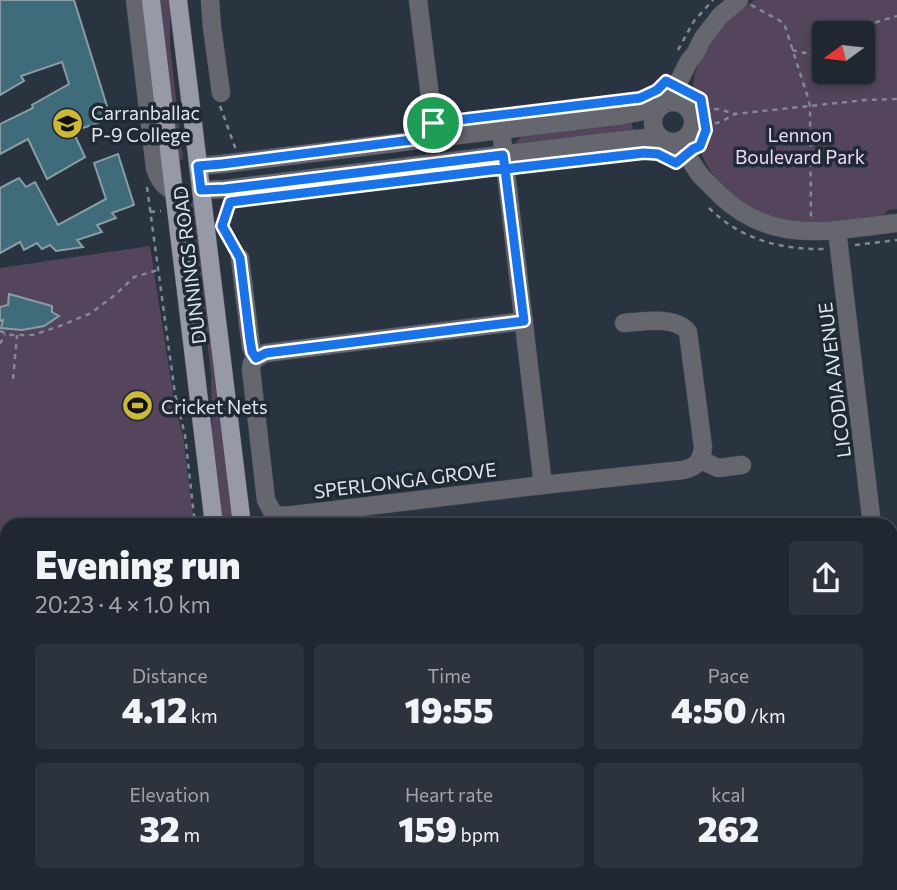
<!DOCTYPE html>
<html lang="en">
<head>
<meta charset="utf-8">
<style>
  body { margin:0; font-family:Commissioner,sans-serif; background:#2d333c; color:#f1f3f6; height:100vh; display:flex; flex-direction:column; font-size:26px; white-space:nowrap }
  * { box-sizing:border-box; margin:0 }
  p { font-size:23px; color:#a2a5ab }
  .icon { flex:none; width:38px; height:38px; fill:none; stroke:currentColor; stroke-width:2; stroke-linecap:round; stroke-linejoin:round }
  .map { position:relative; flex:1; overflow:hidden }
  .sheet { position:absolute; left:0px; top:518px; width:898px; height:373px; display:flex; flex-direction:column; background:#202730; border-radius:21px 21px 0 0; box-shadow:0 4px 10px #0003,0 0 0 2px #3d444c }
  .sheet>* { flex:none }
  .needle { width:46px; rotate:255deg }
  .buttons { position:absolute; left:812px; top:21px; display:grid; gap:14px }
  .buttons a { display:grid; place-items:center; width:63px; height:63px; border-radius:7px; background:#202730; box-shadow:0 4px 10px #0003,0 0 0 2px #3d444c; font-size:35px }
  .pin { position:absolute; display:grid; place-items:center; width:60px; height:60px; color:#fff; margin:-30px; border:4px solid #fff; border-radius:50%; box-shadow:0 2px 7px #0007 }
  .round { display:grid; place-items:center; flex:none; width:74px; height:74px; border-radius:7px; background:#2d333c }
  .overview { display:flex; align-items:center; justify-content:space-between; height:119px; padding:0 35px }
  h1 { font-size:38px; font-weight:800; line-height:52px }
  .metrics { display:grid; grid-template-columns:repeat(3,1fr); gap:10px; height:119px; padding:7px 35px }
  .metrics div { display:grid; align-content:center; border-radius:7px; background:#2d333c; text-align:center }
  .metrics b { font-size:35px; font-weight:800 }
  .metrics small { font-size:19px; font-weight:400 }
  .metrics p { font-size:19px }
  .map>svg:first-child { display:block }
  .green { fill:#54445c; fill-rule:evenodd }
  .building { fill:#3f6b7a; stroke:#899da5; stroke-width:2 }
  .lines { fill:none; stroke-linecap:round; stroke-linejoin:round }
  .minor-casing { stroke:#47505c; stroke-width:19 }
  .major-casing { stroke:#47505c; stroke-width:19 }
  .path { stroke:#818993; stroke-width:2.5; stroke-dasharray:5 5; stroke-linecap:butt }
  .minor { stroke:#66676e; stroke-width:18 }
  .major { stroke:#9899a7; stroke-width:18 }
  .route-casing { stroke:#fff; stroke-width:14 }
  .route { stroke:#1a73e8; stroke-width:9 }
  .labels { text-anchor:middle; dominant-baseline:central; stroke-width:7; stroke-linejoin:round; paint-order:stroke }
  .poi-label { font-size:19px; fill:#dfe6ee; stroke:#202a35; text-anchor:start }
  .park-label { font-size:19px; fill:#eed8fa; stroke:#202a35 }
  .street-label { font-size:19px; fill:#dfe6ee; stroke:#202a35 }
</style>
</head>
<body>
<div class="map">
<svg width="897" height="890" viewBox="0 0 897 890">
  <rect width="100%" height="100%" fill="#2a3440"/>
  <!-- green -->
  <g class="green">
    <polygon points="159,0 170,0 170,46 183,159 179,160"/>
    <path d="M755,0H897V209L888,210L883,216C846,221 809,229 773,218C742,209 707,177 699,146C697,137 699,128 698,119C697,109 692,99 693,88C695,51 725,18 755,0ZM824,33H863V72H824Z"/>
    <polygon points="631,120 634,134 514,146 516,142 524,135"/>
    <polygon points="190,199 195,202 234,525 223,525 212,437 211,373"/>
    <polygon points="150,246 175,407 183,436 194,525 7,525 7,665 0,668 0,268"/>
    <polygon points="897,625 897,890 888,890 887,884 891,884 891,629"/>
  </g>
  <!-- building -->
  <g class="building">
    <polygon points="0,0 74,0 111,119 73,131 85,157 47,179 28,139 0,154 0,124 33,108 32,105 69,84 62,62 21,76 24,81 0,95"/>
    <polygon points="118,154 134,205 112,213 116,218 97,225 102,232 77,240 83,247 56,251 50,245 42,249 37,243 24,250 20,242 0,253 0,188 19,178 26,187 35,182 58,225 106,199 94,163"/>
    <polygon points="9,294 52,306 52,312 59,316 44,326 22,330 1,328 3,320 0,321 0,307 8,305"/>
  </g>
  <g class="lines">
    <defs>
      <g id="minor">
        <path d="M135,0L155,168C158,178 164,188 175,191"/>
        <polyline points="210,0 212,27 221,93"/>
        <polyline points="418,0 435,137"/>
        <circle cx="673" cy="122" r="20"/>
        <polyline points="664,104 676,87 689,61 695,54 703,38 720,16 739,0"/>
        <path d="M501,130L543,485L683,470C696,467 702,461 703,447L688,332C675,315 643,322 624,323"/>
        <path d="M669,142C676,147 684,152 689,159C694,165 697,172 702,177C708,183 715,190 721,196C774,246 833,230 897,223"/>
        <polyline points="198,166 222,164 624,115 658,108"/>
        <polyline points="201,190 225,189 606,142 646,138 662,139"/>
        <polyline points="837,230 872,525"/>
        <polyline points="240,258 251,347 256,358"/>
        <polyline points="256,358 266,353 524,321"/>
        <polyline points="256,358 252,363 251,369 266,500 273,513 272,522"/>
        <polyline points="701,460 718,468 742,465"/>
        <polyline points="273,513 278,515 285,516 543,485"/>
        <polyline points="891,594 897,600"/>
        <polyline points="891,623 897,616"/>
        <polyline points="0,723 7,719"/>
        <polyline points="0,777 7,776"/>
        <polyline points="0,835 7,834"/>
        <polyline points="310,884 311,890"/>
        <polyline points="470,884 471,890"/>
        <polyline points="635,884 636,890"/>
        <polyline points="795,884 796,890"/>
        <polyline points="878,884 878,890"/>
      </g>
      <g id="major">
        <polyline points="151,0 214,525"/>
        <polyline points="178,0 242,525"/>
        <polyline points="257,884 258,890"/>
        <polyline points="285,884 286,890"/>
      </g>
    </defs>
    <!-- minor casing -->
    <use href="#minor" class="minor-casing"/>
    <!-- major casing -->
    <use href="#major" class="major-casing"/>
    <!-- path -->
    <g class="path">
      <polyline points="751,5 784,23 808,98 810,106 811,217"/>
      <polyline points="678,50 694,21 713,0"/>
      <path d="M792,50L805,53L809,52C816,42 816,30 826,24H870L897,16"/>
      <path d="M691,93C694,94 698,95 701,98C708,107 706,134 702,144L698,147"/>
      <polyline points="220,106 235,147 234,148"/>
      <polyline points="704,110 719,109 735,114"/>
      <polyline points="705,125 721,122 735,114 865,100 897,99"/>
      <polyline points="147,187 175,394 185,435 195,525"/>
      <polyline points="230,203 222,226 233,245"/>
      <path d="M709,208C740,239 781,250 824,249"/>
      <polyline points="150,212 161,211"/>
      <polyline points="855,245 897,240"/>
      <polyline points="0,331 11,335 33,335 60,326 91,313 115,295 134,277 158,270"/>
      <polyline points="0,344 5,334"/>
      <polyline points="13,379 17,335"/>
      <polyline points="0,636 7,640"/>
      <polyline points="0,660 7,657"/>
      <polyline points="891,790 897,810"/>
    </g>
    <!-- minor -->
    <use href="#minor" class="minor"/>
    <!-- major -->
    <use href="#major" class="major"/>
  </g>
  <g class="lines">
    <defs>
      <polyline id="route" points="433,123 435,137 222,164 198,166 201,190 225,189 503,155 505,169 524,321 266,353 256,358 252,352 250,340 240,258 222,226 230,202 491,170 505,169 644,153 658,154 676,163 693,149 700,146 706,130 701,99 666,81 657,90 640,98 433,123"/>
    </defs>
    <!-- route casing -->
    <use href="#route" class="route-casing"/>
    <!-- route -->
    <use href="#route" class="route"/>
  </g>
  <!-- icons -->
  <defs>
    <symbol id="school-disc" viewBox="-11 -11 22 22"><circle r="9.5" fill="#cdb938" stroke="#202a35"/><path d="M0-5L7-2L0 1L-7-2ZM-4 1L0 2.5L4 1V4Q0 6-4 4Z" fill="#111"/></symbol>
    <symbol id="stadium-disc" viewBox="-11 -11 22 22"><circle r="9.5" fill="#cdb938" stroke="#202a35"/><path d="M0-5a6.5 5 0 1 0 0 10a6.5 5 0 1 0 0-10ZM-3.5-1.8h7v3.6h-7Z" fill="#111"/></symbol>
  </defs>
  <g fill-rule="evenodd">
    <use href="#school-disc" x="50" y="106" width="35" height="35"/>
    <use href="#stadium-disc" x="120" y="388" width="35" height="35"/>
  </g>
  <g class="labels">
    <!-- poi labels -->
    <g class="poi-label">
      <text x="91" y="112">Carranballac<tspan x="91" dy="22">P-9 College</tspan></text>
      <text x="161" y="406">Cricket Nets</text>
    </g>
    <!-- park labels -->
    <g class="park-label">
      <text x="800" y="134">Lennon<tspan x="800" dy="22">Boulevard Park</tspan></text>
    </g>
    <!-- street labels -->
    <g class="street-label">
      <text transform="translate(189 265) rotate(-97)">DUNNINGS ROAD</text>
      <text transform="translate(834 380) rotate(-97)">LICODIA AVENUE</text>
      <text transform="translate(405 480) rotate(-7)">SPERLONGA GROVE</text>
    </g>
  </g>
</svg>
<div class="buttons">
<a><svg class="needle" viewBox="-14 -14 28 28"><path d="M0-13l5 13h-10z" fill="#e53935"/><path d="M0 13l5-13h-10z" fill="#a2a5ab"/></svg></a>
</div>
<div class="pin" style="left:433px;top:123px;background:#1e9e55"><svg class="icon" aria-label="arrive" viewBox="0 0 24 24"><path d="M6 21V4h12l-3 4 3 4H6"/></svg></div>
<section class="sheet">
<div class="overview"><div><h1>Evening run</h1><p>20:23 · 4 × 1.0 km</p></div><a class="round"><svg class="icon" aria-label="share" viewBox="0 0 24 24"><path d="M12 15V3M7 8l5-5 5 5M5 13v7h14v-7"/></svg></a></div>
<div class="metrics">
<div><p>Distance</p><b>4.12<small> km</small></b></div>
<div><p>Time</p><b>19:55</b></div>
<div><p>Pace</p><b>4:50<small> /km</small></b></div>
</div>
<div class="metrics">
<div><p>Elevation</p><b>32<small> m</small></b></div>
<div><p>Heart rate</p><b>159<small> bpm</small></b></div>
<div><p>kcal</p><b>262</b></div>
</div>
</section>
</div>
</body>
</html>
